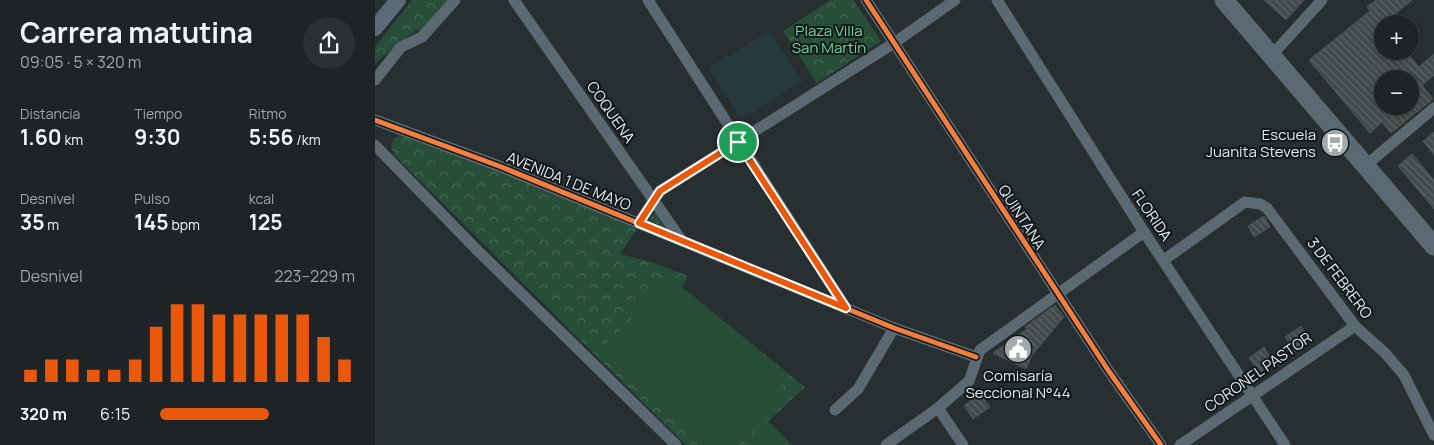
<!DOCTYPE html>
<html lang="es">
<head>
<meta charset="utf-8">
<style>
  body { margin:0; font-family:Manrope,sans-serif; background:#2b2f32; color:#f1f3f6; height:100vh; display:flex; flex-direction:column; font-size:19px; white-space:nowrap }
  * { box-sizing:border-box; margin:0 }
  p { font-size:16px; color:#a1a4a7 }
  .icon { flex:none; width:28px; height:28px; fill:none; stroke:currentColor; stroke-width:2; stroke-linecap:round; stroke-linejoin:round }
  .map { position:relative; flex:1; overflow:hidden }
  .side { display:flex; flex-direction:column; background:#1e2325; width:375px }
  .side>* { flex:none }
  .buttons { position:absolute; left:999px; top:15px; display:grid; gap:10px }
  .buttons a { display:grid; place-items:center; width:45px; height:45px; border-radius:50%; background:#1e2325; box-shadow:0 2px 8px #0003,0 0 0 1px #3c4042; font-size:25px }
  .pin { position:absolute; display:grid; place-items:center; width:42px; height:42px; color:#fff; margin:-21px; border:2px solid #fff; border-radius:50%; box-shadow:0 1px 5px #0007 }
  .round { display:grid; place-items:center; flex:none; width:52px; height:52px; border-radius:26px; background:#2b2f32 }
  .head { display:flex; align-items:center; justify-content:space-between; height:85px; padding:0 20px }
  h1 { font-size:28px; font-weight:700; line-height:38px }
  .figures { display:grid; grid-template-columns:repeat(3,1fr); gap:8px; height:85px; padding:5px 20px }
  .figures div { display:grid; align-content:center }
  .figures b { font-size:21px; font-weight:700 }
  .figures small { font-size:14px; font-weight:400 }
  .figures p { font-size:14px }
  .chart { height:140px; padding:10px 20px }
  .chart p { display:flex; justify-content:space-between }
  .chart svg { width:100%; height:90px; margin-top:5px; stroke:#ea580c; stroke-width:6 }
  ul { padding:0 20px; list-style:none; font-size:16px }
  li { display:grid; grid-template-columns:80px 60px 1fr; align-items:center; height:38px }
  li i { height:12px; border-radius:6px; background:#ea580c }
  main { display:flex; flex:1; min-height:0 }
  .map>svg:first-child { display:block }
  .built { fill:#25393e }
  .grass { fill:url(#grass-dots) }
  .forest { fill:url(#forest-crowns) }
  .garden { fill:#274e39 }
  .building { fill:url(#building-back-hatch); stroke:#4d5354; fill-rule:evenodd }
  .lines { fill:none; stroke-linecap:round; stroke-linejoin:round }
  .minor { stroke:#5b6973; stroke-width:11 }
  .secondary { stroke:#5b6b77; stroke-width:16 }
  .primary { stroke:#5b6a72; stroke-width:19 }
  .cycleway-casing { stroke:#12181a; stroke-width:8 }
  .cycleway { stroke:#f27e40; stroke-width:5 }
  .route-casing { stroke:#fff; stroke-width:10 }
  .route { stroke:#ea580c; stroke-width:6 }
  .labels { text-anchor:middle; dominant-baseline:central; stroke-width:4; stroke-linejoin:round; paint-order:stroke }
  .park-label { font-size:15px; fill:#71d99d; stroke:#12181a }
  .street-label { font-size:15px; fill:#e3ecee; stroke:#12181a }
  .poi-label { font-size:15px; fill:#e3ecee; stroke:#12181a; text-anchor:end }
</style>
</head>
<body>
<main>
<section class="side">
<div class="head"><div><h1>Carrera matutina</h1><p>09:05 · 5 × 320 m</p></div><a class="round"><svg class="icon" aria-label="share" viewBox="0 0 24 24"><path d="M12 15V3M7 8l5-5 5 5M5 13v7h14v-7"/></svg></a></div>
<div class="figures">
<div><p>Distancia</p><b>1.60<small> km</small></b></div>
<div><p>Tiempo</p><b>9:30</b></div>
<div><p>Ritmo</p><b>5:56<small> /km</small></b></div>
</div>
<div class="figures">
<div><p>Desnivel</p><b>35<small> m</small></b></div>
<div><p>Pulso</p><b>145<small> bpm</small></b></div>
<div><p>kcal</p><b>125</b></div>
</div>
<div class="chart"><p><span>Desnivel</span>223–229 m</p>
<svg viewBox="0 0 160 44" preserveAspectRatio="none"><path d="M5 44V38M15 44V33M25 44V33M35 44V38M45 44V38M55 44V33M65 44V17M75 44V6M85 44V6M95 44V11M105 44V11M115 44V11M125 44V11M135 44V11M145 44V22M155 44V33"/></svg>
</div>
<ul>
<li><b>320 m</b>6:15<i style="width:56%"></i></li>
</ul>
</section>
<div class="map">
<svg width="1059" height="445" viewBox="0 0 1059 445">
  <defs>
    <pattern id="grass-dots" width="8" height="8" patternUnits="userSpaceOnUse" patternTransform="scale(1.25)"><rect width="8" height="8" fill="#274e39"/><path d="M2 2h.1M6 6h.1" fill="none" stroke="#466856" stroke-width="1.8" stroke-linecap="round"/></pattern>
    <pattern id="forest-crowns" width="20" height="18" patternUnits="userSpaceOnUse" patternTransform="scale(1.25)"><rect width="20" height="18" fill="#274e39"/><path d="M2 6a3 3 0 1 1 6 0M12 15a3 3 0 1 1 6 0" fill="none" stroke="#466856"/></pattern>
    <pattern id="building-back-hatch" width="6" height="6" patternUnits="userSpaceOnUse" patternTransform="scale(1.25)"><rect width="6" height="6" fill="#434a4b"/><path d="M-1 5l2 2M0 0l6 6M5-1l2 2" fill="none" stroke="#5e6465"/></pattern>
  </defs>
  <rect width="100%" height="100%" fill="#282f31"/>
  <!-- built -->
  <polygon class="built" points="395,31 428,81 366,119 333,68"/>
  <!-- grass -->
  <polygon class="grass" points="280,212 292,230 273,222"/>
  <!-- forest -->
  <g class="forest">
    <polygon points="37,0 73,0 46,31 41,30 0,63 0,47"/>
    <polygon points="456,0 478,0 506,41 442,83 408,31"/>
    <polygon points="27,136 144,178 262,229 245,254 280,263 313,276 307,287 430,387 371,442 373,445 311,445 20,156 16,147 19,138"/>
  </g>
  <!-- garden -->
  <g class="garden">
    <polygon points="294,279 409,388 354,445 329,445 228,348"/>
    <polygon points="392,420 417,445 373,445 370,442"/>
  </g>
  <!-- building -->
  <g class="building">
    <polygon points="889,0 929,0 911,20"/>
    <path d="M1001,0H1037L1008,24V51H1031L1044,67L1059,54V75L1047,85L1058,99L1016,133L1007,122L995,133L934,60L995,11L992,7ZM1008,79H1035V106H1008Z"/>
    <polygon points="1059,132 1059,155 1048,141"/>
    <polygon points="1037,154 1059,180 1059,209 1023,166"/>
    <polygon points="889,216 895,227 879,237 873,226"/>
    <polygon points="680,305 689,317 657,355 651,369 618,353 652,329 650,327"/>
    <polygon points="926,326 936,341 920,352 910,337"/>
    <polygon points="889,347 899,363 884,373 874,358"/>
    <polygon points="604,393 615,407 598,419 589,406"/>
  </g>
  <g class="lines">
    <!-- minor -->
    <g class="minor">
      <polyline points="139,0 307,241"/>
      <polyline points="273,0 471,308"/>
      <polyline points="491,0 733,370 786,445"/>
      <polyline points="622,0 769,232 910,445"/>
      <polyline points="897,55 947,0"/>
      <polyline points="0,80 26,47 47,37 80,0"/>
      <polyline points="0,120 124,166 519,328 601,357"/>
      <polyline points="0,145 101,249 301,445"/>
      <polyline points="990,166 1059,108"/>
      <polyline points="264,223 285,191 519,43 580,0"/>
      <polyline points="789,260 870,202 885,204 892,208 980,326 1010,353 1029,375 1059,435"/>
      <polyline points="460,410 483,389 519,328"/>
      <polyline points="511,445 563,408"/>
      <polyline points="588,445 563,408 594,381 605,350 769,232"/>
      <polyline points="805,445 980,326"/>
    </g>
    <!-- secondary -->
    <polyline class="secondary" points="0,28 23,0"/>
    <!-- primary -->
    <polyline class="primary" points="849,0 1059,246"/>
    <defs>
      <g id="cycleway">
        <polyline points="491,0 733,370 786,445"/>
        <polyline points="0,120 124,166 519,328 601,357"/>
      </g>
    </defs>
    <!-- cycleway casing -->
    <use href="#cycleway" class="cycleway-casing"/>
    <!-- cycleway -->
    <use href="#cycleway" class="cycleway"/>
  </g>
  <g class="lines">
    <defs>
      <polygon id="route" points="363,142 471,308 264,223 285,191"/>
    </defs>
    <!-- route casing -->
    <use href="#route" class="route-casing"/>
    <!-- route -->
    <use href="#route" class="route"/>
  </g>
  <!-- icons -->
  <defs>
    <symbol id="bus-disc" viewBox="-11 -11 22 22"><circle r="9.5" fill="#a2aaac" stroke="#12181a"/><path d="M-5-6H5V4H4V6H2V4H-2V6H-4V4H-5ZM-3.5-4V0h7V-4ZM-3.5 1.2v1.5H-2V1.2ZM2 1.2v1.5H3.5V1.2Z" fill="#fff"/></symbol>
    <symbol id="civic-disc" viewBox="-11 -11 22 22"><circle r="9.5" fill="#a2aaac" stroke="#12181a"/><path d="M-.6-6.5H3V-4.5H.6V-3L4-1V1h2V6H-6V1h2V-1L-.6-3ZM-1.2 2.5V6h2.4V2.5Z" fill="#fff"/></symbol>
  </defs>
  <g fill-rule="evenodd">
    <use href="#bus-disc" x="944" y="127" width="32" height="32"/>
    <use href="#civic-disc" x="627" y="333" width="32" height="32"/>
  </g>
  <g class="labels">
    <!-- park labels -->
    <g class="park-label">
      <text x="454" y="30">Plaza Villa<tspan x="454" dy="17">San Martín</tspan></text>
    </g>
    <!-- street labels -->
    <g class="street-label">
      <text transform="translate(236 112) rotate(55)">COQUENA</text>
      <text transform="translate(194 181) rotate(22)">AVENIDA 1 DE MAYO</text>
      <text transform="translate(777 215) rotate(56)">FLORIDA</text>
      <text transform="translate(647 217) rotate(57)">QUINTANA</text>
      <text transform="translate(965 278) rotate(53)">3 DE FEBRERO</text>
      <text transform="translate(883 372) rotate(-35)">CORONEL PASTOR</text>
    </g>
    <!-- poi labels -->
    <g class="poi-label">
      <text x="941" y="134">Escuela<tspan x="941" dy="17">Juanita Stevens</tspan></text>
      <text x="643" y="375" text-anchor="middle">Comisaría<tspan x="643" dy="17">Seccional N°44</tspan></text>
    </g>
  </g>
</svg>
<div class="buttons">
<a>+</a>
<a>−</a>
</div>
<div class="pin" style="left:363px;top:142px;background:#1e9e55"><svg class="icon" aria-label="arrive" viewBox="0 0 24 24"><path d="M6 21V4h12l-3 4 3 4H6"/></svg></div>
</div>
</main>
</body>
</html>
